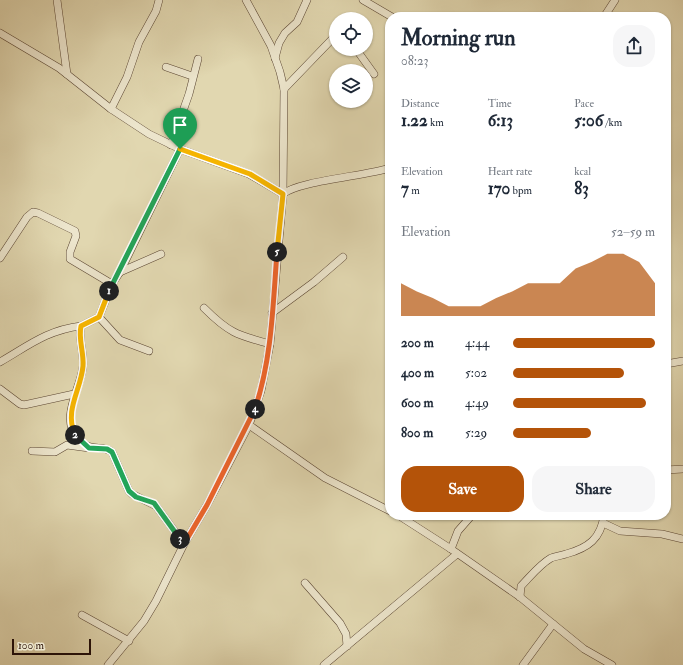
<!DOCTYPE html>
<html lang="en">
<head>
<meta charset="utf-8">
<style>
  body { margin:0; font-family:"IM FELL Double Pica",serif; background:#f6f6f7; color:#1f2937; height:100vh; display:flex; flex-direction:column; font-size:15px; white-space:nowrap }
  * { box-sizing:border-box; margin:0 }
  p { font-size:13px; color:#747a83 }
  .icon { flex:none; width:22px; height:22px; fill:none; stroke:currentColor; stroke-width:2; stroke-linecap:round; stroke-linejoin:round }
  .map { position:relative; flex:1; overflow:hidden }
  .side { position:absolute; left:385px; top:12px; width:286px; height:508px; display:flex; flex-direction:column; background:#fff; border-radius:16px; box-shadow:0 1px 3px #0004 }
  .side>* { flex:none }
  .buttons { position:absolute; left:329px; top:12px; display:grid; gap:8px }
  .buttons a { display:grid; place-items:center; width:44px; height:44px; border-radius:50%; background:#fff; box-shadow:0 1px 3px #0004; font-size:20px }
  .scale { position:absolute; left:12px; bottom:10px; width:79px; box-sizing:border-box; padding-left:4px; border:2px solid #2d1408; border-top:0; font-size:11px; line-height:14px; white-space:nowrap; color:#2d1408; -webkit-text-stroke:3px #ece5cc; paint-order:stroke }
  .pin { position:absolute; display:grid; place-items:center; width:34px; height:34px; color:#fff; margin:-41px -17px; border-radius:50% 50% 50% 0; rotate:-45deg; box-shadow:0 0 4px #0007 }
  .pin .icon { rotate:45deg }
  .km { position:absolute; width:20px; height:20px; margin:-10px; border-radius:50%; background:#222; color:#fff; font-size:11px; line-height:20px; text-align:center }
  .round { display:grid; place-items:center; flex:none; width:42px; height:42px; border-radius:16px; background:#f6f6f7 }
  .headline { display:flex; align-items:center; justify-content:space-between; height:68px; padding:0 16px }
  h1 { font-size:22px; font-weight:800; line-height:30px }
  .figures { display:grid; grid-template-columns:repeat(3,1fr); gap:6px; height:68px; padding:4px 16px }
  .figures div { display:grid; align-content:center }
  .figures b { font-size:17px; font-weight:800 }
  .figures small { font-size:11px; font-weight:400 }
  .figures p { font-size:11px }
  .chart { height:112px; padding:8px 16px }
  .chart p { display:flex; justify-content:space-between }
  .chart svg { width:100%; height:72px; margin-top:4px; fill:#b45309; opacity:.7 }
  .cta { display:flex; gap:8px; margin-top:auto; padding:8px 16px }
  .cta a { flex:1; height:46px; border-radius:16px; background:#b45309; color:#fff; font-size:16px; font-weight:800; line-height:46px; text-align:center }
  .cta a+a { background:#f6f6f7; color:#1f2937 }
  ul { padding:0 16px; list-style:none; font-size:13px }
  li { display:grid; grid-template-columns:64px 48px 1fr; align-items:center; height:30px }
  li i { height:10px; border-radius:5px; background:#b45309 }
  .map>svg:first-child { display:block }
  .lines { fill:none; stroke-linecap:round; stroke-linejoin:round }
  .minor-casing { stroke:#5a4532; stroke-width:8 }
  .minor { stroke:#ece5cc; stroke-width:7 }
  .split-1-casing { stroke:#fff; stroke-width:8 }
  .split-2-casing { stroke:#fff; stroke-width:8 }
  .split-3-casing { stroke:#fff; stroke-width:8 }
  .split-4-casing { stroke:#fff; stroke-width:8 }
  .split-5-casing { stroke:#fff; stroke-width:8 }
  .split-6-casing { stroke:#fff; stroke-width:8 }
  .split-1 { stroke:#22a559; stroke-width:5 }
  .split-2 { stroke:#f5b400; stroke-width:5 }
  .split-3 { stroke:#22a559; stroke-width:5 }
  .split-4 { stroke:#f0652b; stroke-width:5 }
  .split-5 { stroke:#f0652b; stroke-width:5 }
  .split-6 { stroke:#f5b400; stroke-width:5 }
</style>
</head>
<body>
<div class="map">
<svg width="683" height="665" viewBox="0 0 683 665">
  <rect width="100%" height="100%" fill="#e1d7b0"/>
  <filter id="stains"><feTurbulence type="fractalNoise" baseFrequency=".005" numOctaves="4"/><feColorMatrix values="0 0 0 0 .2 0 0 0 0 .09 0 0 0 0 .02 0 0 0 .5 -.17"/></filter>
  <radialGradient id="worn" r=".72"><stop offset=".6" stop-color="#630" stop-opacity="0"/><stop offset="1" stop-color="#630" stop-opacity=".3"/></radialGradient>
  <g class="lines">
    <defs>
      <g id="minor">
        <polyline points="57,0 67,74"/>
        <polyline points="363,0 392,17"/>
        <polyline points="604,17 615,0"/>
        <path d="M0,33L59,68L111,109L149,134L180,149L249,174L283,194C298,181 365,176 390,168"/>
        <polyline points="356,49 374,74"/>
        <polyline points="275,58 279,43 285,33 297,22 307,0"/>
        <polyline points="166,67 192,76"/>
        <polyline points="284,89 336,35"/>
        <polyline points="111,109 127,77 139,42 156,11 159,0"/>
        <polyline points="171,145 189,94 198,59"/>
        <path d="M180,149L120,272L112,284L99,317L81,326C78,339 84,352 83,366C81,389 58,419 79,440C92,453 102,444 112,452L129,491L132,494L156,506L184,544"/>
        <polyline points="0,258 27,217 33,212 38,213 75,231 76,236 70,252 70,259 112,284"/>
        <polyline points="120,272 161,254"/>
        <path d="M204,308C229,333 237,335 270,344"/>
        <polyline points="272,313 314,282 343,257"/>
        <polyline points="99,317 120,340 149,351"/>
        <path d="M0,362C28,346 47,330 81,326"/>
        <polyline points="666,364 683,361"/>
        <polyline points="0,389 20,404 24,405 74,394"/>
        <polyline points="249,425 325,478 390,511"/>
        <polyline points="32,451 55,452 67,445 89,448"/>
        <polyline points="666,470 683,469"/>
        <polyline points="398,515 451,549 520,597 584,649 612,665"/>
        <polyline points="603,523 620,531 662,534 683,539"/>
        <polyline points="451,549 458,531 472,515"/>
        <polyline points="305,583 340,623 346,634 347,646"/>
        <path d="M520,597L521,586C530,577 539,565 551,558C555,556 561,556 566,554C588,548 601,539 604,515"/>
        <polyline points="82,615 129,641"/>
        <polyline points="108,665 144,621 156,601 184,544 207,505 249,425 261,391 270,344 283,194 284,89 280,72 271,46 246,0"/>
        <polyline points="324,665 457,554"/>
        <polyline points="523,665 553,624"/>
      </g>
    </defs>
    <!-- minor casing -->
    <use href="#minor" class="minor-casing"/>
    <!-- minor -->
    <use href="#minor" class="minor"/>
  </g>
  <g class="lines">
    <defs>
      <polyline id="split-1" points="109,291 180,149"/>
      <path id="split-2" d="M75,435C64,410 81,390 83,366C84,352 78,339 81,326L99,317L109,291"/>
      <polyline id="split-3" points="75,435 89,448 107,449 112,452 129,491 136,497 154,503 180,539"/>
      <polyline id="split-4" points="180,539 184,544 207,505 255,409"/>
      <path id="split-5" d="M255,409C272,358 273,304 277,252"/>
      <polyline id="split-6" points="180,149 250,174 283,194 277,252"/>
    </defs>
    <!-- split-1 casing -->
    <use href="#split-1" class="split-1-casing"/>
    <!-- split-2 casing -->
    <use href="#split-2" class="split-2-casing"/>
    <!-- split-3 casing -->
    <use href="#split-3" class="split-3-casing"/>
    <!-- split-4 casing -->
    <use href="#split-4" class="split-4-casing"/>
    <!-- split-5 casing -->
    <use href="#split-5" class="split-5-casing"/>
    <!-- split-6 casing -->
    <use href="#split-6" class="split-6-casing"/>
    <!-- split-1 -->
    <use href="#split-1" class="split-1"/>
    <!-- split-2 -->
    <use href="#split-2" class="split-2"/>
    <!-- split-3 -->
    <use href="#split-3" class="split-3"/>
    <!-- split-4 -->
    <use href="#split-4" class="split-4"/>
    <!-- split-5 -->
    <use href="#split-5" class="split-5"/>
    <!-- split-6 -->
    <use href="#split-6" class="split-6"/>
  </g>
  <rect width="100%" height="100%" filter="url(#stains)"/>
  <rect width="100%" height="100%" fill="url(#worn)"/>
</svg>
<div class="buttons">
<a><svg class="icon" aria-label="locate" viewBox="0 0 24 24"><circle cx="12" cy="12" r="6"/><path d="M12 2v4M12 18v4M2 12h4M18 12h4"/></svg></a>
<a><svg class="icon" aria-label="layers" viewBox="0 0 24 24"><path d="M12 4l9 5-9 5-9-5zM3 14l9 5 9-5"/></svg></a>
</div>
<div class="scale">100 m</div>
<div class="pin" style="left:180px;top:149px;background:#1e9e55"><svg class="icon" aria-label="arrive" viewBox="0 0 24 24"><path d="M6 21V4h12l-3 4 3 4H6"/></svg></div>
<b class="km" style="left:109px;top:291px">1</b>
<b class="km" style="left:75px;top:435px">2</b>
<b class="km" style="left:180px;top:539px">3</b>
<b class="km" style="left:255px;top:409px">4</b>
<b class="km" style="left:277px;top:252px">5</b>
<section class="side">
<div class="headline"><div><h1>Morning run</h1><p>08:23</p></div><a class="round"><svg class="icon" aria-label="share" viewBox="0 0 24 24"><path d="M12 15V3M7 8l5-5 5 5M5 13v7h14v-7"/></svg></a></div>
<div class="figures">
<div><p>Distance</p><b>1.22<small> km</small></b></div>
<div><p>Time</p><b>6:13</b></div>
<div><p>Pace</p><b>5:06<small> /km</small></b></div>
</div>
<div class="figures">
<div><p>Elevation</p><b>7<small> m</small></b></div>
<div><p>Heart rate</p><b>170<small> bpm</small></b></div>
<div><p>kcal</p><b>83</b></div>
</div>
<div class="chart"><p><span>Elevation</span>52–59 m</p>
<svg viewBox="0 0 160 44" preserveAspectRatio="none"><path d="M0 44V24L10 29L20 33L30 38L40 38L50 38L60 33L70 29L80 24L90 24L100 24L110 15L120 11L130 6L140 6L150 11L160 24V44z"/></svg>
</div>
<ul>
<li><b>200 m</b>4:44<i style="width:100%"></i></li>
<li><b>400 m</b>5:02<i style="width:78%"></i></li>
<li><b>600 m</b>4:49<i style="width:94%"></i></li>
<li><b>800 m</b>5:29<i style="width:55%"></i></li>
</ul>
<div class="cta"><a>Save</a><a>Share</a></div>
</section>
</div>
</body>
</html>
